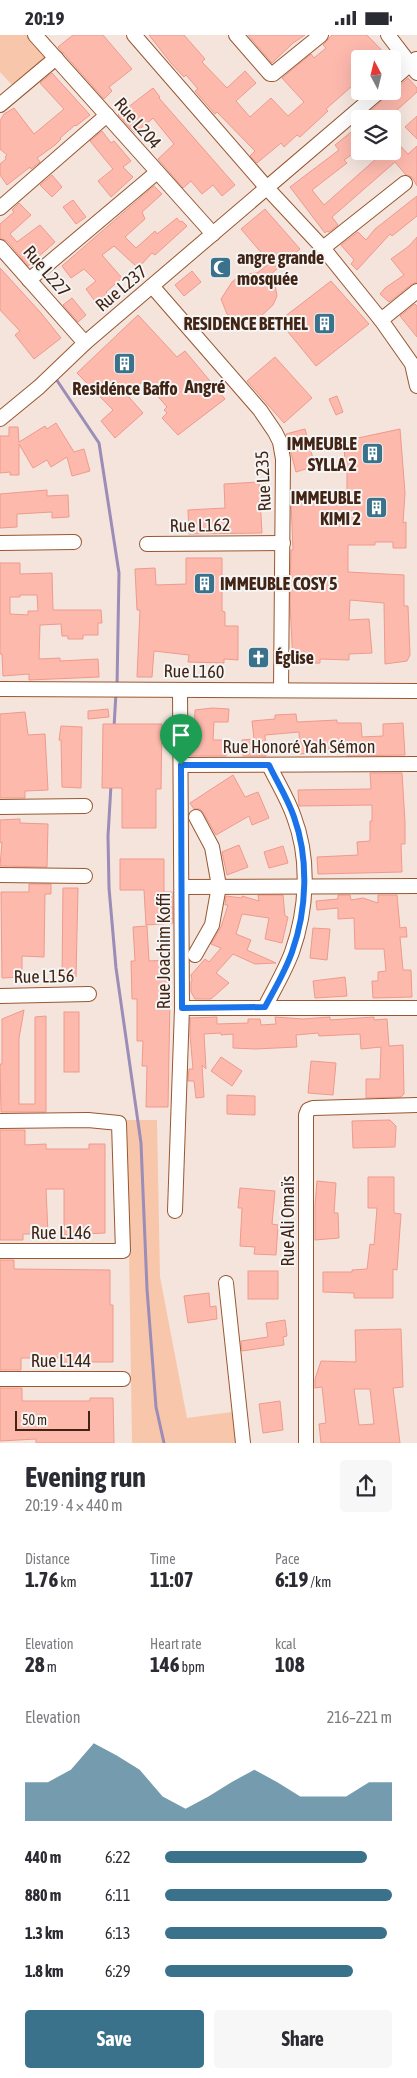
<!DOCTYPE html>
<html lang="en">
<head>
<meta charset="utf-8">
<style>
  body { margin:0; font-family:"Asap Condensed",sans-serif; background:#f7f7f7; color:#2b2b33; height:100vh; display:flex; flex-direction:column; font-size:19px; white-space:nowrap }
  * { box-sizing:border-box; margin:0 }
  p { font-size:16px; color:#7c7c81 }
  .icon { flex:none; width:28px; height:28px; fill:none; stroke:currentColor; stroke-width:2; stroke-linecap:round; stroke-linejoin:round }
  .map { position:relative; height:1408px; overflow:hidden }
  .sheet { display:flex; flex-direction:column; background:#fff; flex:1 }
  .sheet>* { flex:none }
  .needle { width:32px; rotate:353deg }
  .tools { position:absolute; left:351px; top:15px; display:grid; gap:10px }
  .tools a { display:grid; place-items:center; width:50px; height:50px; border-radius:5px; background:#fff; box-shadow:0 5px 20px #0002; font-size:25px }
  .scale { position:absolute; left:15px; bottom:12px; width:75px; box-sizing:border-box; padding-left:5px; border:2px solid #412413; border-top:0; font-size:14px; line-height:18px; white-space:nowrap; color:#412413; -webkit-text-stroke:4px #f5f5f5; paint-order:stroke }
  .pin { position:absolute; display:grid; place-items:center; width:42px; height:42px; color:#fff; margin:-51px -21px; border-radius:50% 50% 50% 0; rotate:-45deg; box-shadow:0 0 5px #0007 }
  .pin .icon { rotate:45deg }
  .round { display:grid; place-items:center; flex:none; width:52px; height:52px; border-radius:5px; background:#f7f7f7 }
  .overview { display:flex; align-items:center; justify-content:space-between; height:85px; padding:0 25px }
  h1 { font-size:28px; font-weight:700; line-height:38px }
  .figures { display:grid; grid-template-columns:repeat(3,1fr); gap:8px; height:85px; padding:5px 25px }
  .figures div { display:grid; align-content:center }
  .figures b { font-size:21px; font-weight:700 }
  .figures small { font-size:14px; font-weight:400 }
  .figures p { font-size:14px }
  .chart { height:140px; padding:10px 25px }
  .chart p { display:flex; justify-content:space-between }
  .chart svg { width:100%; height:90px; margin-top:5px; fill:#3a728c; opacity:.7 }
  .primary-button { display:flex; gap:10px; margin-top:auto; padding:10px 25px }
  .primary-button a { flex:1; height:58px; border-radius:5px; background:#3a728c; color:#fff; font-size:20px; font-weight:700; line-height:58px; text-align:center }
  .primary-button a+a { background:#f7f7f7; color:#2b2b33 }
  ul { padding:0 25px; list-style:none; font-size:16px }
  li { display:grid; grid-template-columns:80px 60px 1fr; align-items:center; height:38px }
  li i { height:12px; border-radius:6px; background:#3a728c }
  .status { display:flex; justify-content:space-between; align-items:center; height:35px; padding:0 25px; background:#fff; direction:ltr }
  .status svg { height:14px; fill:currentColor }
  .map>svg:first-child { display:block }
  .green { fill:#f8c6ab }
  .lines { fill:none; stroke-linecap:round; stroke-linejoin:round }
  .stream { stroke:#9b8cb8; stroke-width:3 }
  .building { fill:#feb9ad; stroke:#ee9a8c; fill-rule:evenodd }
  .minor-casing { stroke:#99572f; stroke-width:16 }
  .minor { stroke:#fff; stroke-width:14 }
  .route-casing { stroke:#fff; stroke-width:10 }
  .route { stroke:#1a73e8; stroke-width:6 }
  .labels { text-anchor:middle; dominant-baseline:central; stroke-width:4; stroke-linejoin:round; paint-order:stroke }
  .street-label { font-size:18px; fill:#412413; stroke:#f5f5f5 }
  .poi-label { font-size:18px; font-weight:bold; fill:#412413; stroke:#f5f5f5; text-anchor:start }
  .neighbourhood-label { font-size:19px; font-weight:bold; fill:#412413; stroke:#f5f5f5 }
</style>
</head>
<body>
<div class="status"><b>20:19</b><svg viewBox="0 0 49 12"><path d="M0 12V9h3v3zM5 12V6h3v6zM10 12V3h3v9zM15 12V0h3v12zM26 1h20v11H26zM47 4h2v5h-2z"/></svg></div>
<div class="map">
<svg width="417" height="1408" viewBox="0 0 417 1408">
  <rect width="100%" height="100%" fill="#f4e4dc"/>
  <!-- green -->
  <g class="green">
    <polygon points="0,0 27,0 47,23 14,52 0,37"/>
    <polygon points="127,1085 157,1085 160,1242 187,1383 232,1377 236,1408 132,1408"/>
  </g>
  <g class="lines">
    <!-- stream -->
    <g class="stream">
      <polyline points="56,344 99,408 119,538 117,652"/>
      <polyline points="114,692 116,658"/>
      <polyline points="111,750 108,801 109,853 116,933 141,1108 147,1254 156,1372 164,1408"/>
    </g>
  </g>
  <!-- building -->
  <g class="building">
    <polygon points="73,0 103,0 132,34 109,52 112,56 104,64 58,12"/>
    <polygon points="149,0 184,0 205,24 202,27 227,53 245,36 256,48 236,66 250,82 271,63 288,81 304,67 282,43 311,19 314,23 326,13 323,10 332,0 367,0 390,24 360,24 360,44 326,74 328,76 300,102 297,100 284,112 281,108 257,128 250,121 255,116 217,77 215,79 195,56 198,54 186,40 184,42 171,28"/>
    <polygon points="248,0 305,0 293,8 272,28"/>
    <polygon points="52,38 90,80 76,91 75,90 60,103 61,104 55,110 37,123 40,127 31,134 30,132 7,150 0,140 0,129 6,124 5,122 7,120 0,114 0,86 4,79 14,73 34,99 64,74 40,48"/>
    <polygon points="408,43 417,53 417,57 387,84 361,84"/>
    <polygon points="153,53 160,62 159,63 235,150 222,161 213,150 202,159 191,146 183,153 158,124 174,109 153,83 135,98 118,80"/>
    <polygon points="417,81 417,104 405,92"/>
    <polygon points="360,90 360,114 344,125 347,128 312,155 324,170 385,116 392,116 392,102 408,119 417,111 417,151 412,142 406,140 395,127 332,182 338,190 329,197 327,196 325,198 290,152 339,115 335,110"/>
    <polygon points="102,96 111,108 114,106 131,126 123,132 133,142 111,162 98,146 113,134 90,106"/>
    <polygon points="52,140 62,152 52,162 40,150"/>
    <polygon points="154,151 162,159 142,177 145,184 125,202 136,213 155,196 157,199 177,183 180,187 182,186 187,191 155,220 152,218 138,233 114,211 102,220 122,243 106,257 108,260 97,269 86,254 96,246 84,234 71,243 62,231"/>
    <polygon points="417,161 417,181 392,201 390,199 357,235 351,229 354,225 341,210 358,197 366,205 375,194"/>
    <polygon points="73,165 86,182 76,189 63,172"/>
    <polygon points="19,168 31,180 10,199 17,207 40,190 55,207 28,231 7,206 0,203 0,189 14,177 12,175"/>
    <polygon points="265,174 300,214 270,240 275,250 277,261 273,270 259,283 243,286 239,289 236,284 227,279 221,264 232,247 238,242 245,239 257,238 270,228 241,194"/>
    <polygon points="417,202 417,247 412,249 389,267 380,259 385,253 404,240 391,224 409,211"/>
    <polygon points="0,233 41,278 61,303 34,324 15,300 20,296 0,275"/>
    <polygon points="192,236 201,247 184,261 175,250"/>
    <polygon points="331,246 369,289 316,331 279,286"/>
    <polygon points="72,263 86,280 78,287 63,270"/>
    <polygon points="415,269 417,271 417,302 400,281"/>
    <polygon points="138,280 177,322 185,316 225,364 178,400 162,383 167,378 164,375 167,372 144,345 128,361 143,378 115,403 101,386 113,375 77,338"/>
    <polygon points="275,322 312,363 284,388 247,346"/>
    <polygon points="337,361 343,377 336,380 329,364"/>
    <polygon points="56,388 74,417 84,414 90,436 72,441 67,422 51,432 47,425 33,433 19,409 19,440 10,440 10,437 0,438 0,401 9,401 9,392 18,392 19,407 45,391 47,394"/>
    <polygon points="305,394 315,431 296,437 286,399"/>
    <polygon points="400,394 405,458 403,488 406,487 406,513 393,513 393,507 375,507 375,510 348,510 348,537 404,540 404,571 408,571 410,620 407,626 385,629 384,568 350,565 349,585 369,584 372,618 349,619 349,625 320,624 320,628 293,629 290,568 291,515 293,515 291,465 347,465 347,431 345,431 344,406"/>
    <polygon points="259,447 262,498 189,499 188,475 225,473 224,449"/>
    <polygon points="47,455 47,461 68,460 69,482 52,483 52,477 17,479 17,492 0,493 0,459"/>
    <polygon points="186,523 222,523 222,576 225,577 225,591 238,591 238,625 224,624 224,628 188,627 189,620 154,616 152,642 137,642 140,575 137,575 135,534 155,533 156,550 186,549"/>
    <path d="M0,528H20V539L52,538L53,575H101L102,588H98V600H83V604H68V601H62L61,589L40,590L39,624L60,623V626L98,624L99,642L29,645V639L3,641L2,619H0ZM20,560H37L38,576H28V580L10,579V562H20Z"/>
    <polygon points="212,673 229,674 228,687 214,687 213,705 227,705 226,721 190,721 191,703 194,703 195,675"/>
    <polygon points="108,674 109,682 88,684 88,676"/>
    <polygon points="25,677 28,700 45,699 48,755 25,756 25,763 0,763 0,679"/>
    <polygon points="296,679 297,687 337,685 337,688 361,688 362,702 383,701 383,689 403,688 405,720 347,721 347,716 300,719 299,697 265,700 266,721 243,721 242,705 254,704 252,686 275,684 275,680"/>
    <polygon points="103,689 162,689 161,754 156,754 156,793 122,793 122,753 102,753"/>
    <polygon points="61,691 82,692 81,753 62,752 61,705 59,705"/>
    <polygon points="370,738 402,738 405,787 405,809 401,809 402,837 318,839 317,822 358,820 357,807 370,806 370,786 372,786 372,770 299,771 298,755 371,754"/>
    <polygon points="233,740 245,762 258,757 269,783 252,790 249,781 216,800 203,777 200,774 194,774 190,768"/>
    <polygon points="20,784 20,788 48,789 47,832 0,831 2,807 0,808 0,785"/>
    <polygon points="239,810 248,832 227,840 222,817"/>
    <polygon points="283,811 288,828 269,833 264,817"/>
    <polygon points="120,824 164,824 164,857 172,857 173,888 146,890 144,855 120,855"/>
    <polygon points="29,849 51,849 51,859 45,859 44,922 22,921 22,942 2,943 1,857 29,857"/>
    <polygon points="63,853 78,853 76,942 62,942"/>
    <polygon points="258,860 283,860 285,881 288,882 282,908 265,904 269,883 242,879 236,899 251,905 247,915 276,928 255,929 233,919 216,938 229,948 211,964 195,964 191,957 191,947 192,945 191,940 205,924 209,927 221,913 211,909 221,892 228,870 225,870 226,861 242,863 242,861 259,866"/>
    <polygon points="338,860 350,860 351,865 363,863 378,868 378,860 397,860 400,893 406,892 407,902 400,902 403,935 411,935 412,962 373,963 372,946 378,946 378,937 386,936 384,914 355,914 354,883 338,884 338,873 317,875 316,866 338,864"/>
    <polygon points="147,891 149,926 168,925 170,963 168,1072 146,1072 147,1031 142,1031 143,1006 137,1006 137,964 132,964 131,926 135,926 133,892"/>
    <polygon points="313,893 330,894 327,925 310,923"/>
    <polygon points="345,942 347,961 315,963 313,946"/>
    <polygon points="24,975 19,1003 19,1069 35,1069 35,982 46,981 46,1077 1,1077 0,1029 2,1029 2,984"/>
    <rect x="64" y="977" width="15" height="60"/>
    <polygon points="217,982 217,989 248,988 248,984 260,984 261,990 276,989 275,982 303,984 330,982 330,985 374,982 374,985 387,984 389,1011 403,1010 404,1059 401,1062 366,1063 366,1044 380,1044 381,1012 361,1014 360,999 319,1001 318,998 296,1000 297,1012 255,1014 233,1013 233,999 221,1000 221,998 204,999 206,1034 202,1030 204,1062 196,1063 194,1046 188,1046 189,1034 193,1034 190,1000 190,983"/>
    <polygon points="221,1022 242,1036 232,1051 211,1036"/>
    <polygon points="311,1026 336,1028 333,1060 308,1058"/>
    <polygon points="227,1060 255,1061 255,1080 227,1079"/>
    <polygon points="390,1085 396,1091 395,1112 353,1113 352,1086"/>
    <polygon points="0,1095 25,1095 25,1110 46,1109 46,1114 89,1114 89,1109 105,1109 105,1198 64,1200 64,1154 46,1154 48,1199 23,1199 23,1205 0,1205"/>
    <polygon points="368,1142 394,1142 394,1178 401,1179 397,1235 393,1234 393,1263 354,1263 354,1258 323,1257 323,1237 352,1237 352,1235 367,1234 370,1209 374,1210 377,1173 368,1173"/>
    <polygon points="317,1146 336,1148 334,1178 338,1178 339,1203 315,1205 315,1170"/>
    <polygon points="240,1153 275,1156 272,1189 278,1190 276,1220 254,1219 255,1212 240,1211 242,1173 238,1173"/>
    <polygon points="0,1225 14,1225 14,1234 110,1235 110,1270 113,1270 113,1327 62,1327 62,1323 21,1323 21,1335 0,1335"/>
    <rect x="248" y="1236" width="30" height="28"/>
    <polygon points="209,1258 210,1272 216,1271 217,1284 188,1288 184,1261"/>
    <polygon points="285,1285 287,1301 283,1302 284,1310 242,1316 241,1306 268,1302 266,1288"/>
    <path d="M401,1294L403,1352L393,1353L400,1408H321L319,1389L326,1388L322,1352L315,1353V1344L321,1326L356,1327L355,1295ZM354,1354H370L374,1389L359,1390Z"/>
    <polygon points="0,1353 22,1353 22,1366 90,1366 90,1363 113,1363 114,1408 36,1408 36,1404 0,1406"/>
    <polygon points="280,1366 283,1395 263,1398 259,1369"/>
  </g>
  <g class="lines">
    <defs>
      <g id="minor">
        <polyline points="35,0 213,199"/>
        <polyline points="134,0 267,153 323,213 381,285 412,329 417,351"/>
        <polyline points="236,0 270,39 273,39 321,0"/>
        <polyline points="388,0 417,38"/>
        <polyline points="392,45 416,24"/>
        <polyline points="0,70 56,23"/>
        <polyline points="0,173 107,80"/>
        <polyline points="0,212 85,308"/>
        <polyline points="323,213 405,148"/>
        <polyline points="29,245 156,138"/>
        <polyline points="152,251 260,375 275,397 280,407 283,424 281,655"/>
        <polyline points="381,285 417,256"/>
        <polyline points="0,384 39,352 85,308 380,56"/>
        <polyline points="0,508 74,507"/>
        <polyline points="147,509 283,508"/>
        <polyline points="0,654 417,656"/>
        <polyline points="181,730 417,729"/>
        <polyline points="0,772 85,771"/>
        <polyline points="0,840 85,841"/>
        <polyline points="182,852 417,851"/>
        <polyline points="195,920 212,890 219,851 212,812 196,782"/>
        <polyline points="0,961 89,959"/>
        <path d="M265,972C274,954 285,936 292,917C307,875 310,824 294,782C288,764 277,747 269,730"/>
        <polyline points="182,973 417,973"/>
        <polyline points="0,1086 88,1085 119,1088 123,1216 0,1216"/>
        <polyline points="175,1176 182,973 180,655"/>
        <polyline points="226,1248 243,1408"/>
        <polyline points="0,1344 123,1344"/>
        <polyline points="306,1407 306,1080 308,1075 313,1073 417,1070"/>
      </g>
    </defs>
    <!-- minor casing -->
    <use href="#minor" class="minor-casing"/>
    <!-- minor -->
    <use href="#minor" class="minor"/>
  </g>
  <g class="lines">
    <defs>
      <path id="route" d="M181,730H269C277,747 288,764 294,782C309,824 307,875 292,917C285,937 274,955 265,972L182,973Z"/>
    </defs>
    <!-- route casing -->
    <use href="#route" class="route-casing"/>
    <!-- route -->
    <use href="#route" class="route"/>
  </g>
  <!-- icons -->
  <defs>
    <symbol id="mosque-square" viewBox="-11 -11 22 22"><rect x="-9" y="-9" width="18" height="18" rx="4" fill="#3a728c" stroke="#f5f5f5"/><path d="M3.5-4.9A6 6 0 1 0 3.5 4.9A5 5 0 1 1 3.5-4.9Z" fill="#fff"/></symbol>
    <symbol id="building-square" viewBox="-11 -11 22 22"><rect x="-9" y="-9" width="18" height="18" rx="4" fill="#3a728c" stroke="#f5f5f5"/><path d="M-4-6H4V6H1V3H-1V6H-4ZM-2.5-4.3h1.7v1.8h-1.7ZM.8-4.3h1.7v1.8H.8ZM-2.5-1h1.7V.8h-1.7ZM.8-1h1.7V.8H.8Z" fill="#fff"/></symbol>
    <symbol id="church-square" viewBox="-11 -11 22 22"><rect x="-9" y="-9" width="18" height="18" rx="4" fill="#3a728c" stroke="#f5f5f5"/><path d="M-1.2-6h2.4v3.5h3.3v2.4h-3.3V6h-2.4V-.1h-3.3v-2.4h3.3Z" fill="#fff"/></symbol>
  </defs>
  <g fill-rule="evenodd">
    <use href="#mosque-square" x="208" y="220" width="25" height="25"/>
    <use href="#building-square" x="312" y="276" width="25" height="25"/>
    <use href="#building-square" x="112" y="316" width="25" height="25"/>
    <use href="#building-square" x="360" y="406" width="25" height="25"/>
    <use href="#building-square" x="364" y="460" width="25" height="25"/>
    <use href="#building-square" x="192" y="536" width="25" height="25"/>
    <use href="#church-square" x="246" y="610" width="25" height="25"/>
  </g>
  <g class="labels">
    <!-- street labels -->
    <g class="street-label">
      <text transform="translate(138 88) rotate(49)">Rue L204</text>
      <text transform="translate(47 236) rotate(49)">Rue L227</text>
      <text transform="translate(121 253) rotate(-40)">Rue L237</text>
      <text transform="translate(263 446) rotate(-93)">Rue L235</text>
      <text transform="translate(200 490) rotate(-1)">Rue L162</text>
      <text transform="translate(194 636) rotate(1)">Rue L160</text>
      <text x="299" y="711">Rue Honoré Yah Sémon</text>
      <text transform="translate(163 916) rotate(-90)">Rue Joachim Koffi</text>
      <text transform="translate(44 941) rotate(-1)">Rue L156</text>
      <text transform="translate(287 1186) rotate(-90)">Rue Ali Omaïs</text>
      <text x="61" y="1197">Rue L146</text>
      <text x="61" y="1325">Rue L144</text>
    </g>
    <!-- poi labels -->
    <g class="poi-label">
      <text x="237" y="222">angre grande<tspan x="237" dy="21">mosquée</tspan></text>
      <text x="308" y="288" text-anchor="end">RESIDENCE BETHEL</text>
      <text x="125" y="353" text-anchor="middle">Residénce Baffo</text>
      <text x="357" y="408" text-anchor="end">IMMEUBLE<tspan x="357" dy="21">SYLLA 2</tspan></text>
      <text x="361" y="462" text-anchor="end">IMMEUBLE<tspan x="361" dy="21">KIMI 2</tspan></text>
      <text x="220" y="548">IMMEUBLE COSY 5</text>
      <text x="275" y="622">Église</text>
    </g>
    <!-- neighbourhood labels -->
    <g class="neighbourhood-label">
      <text x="205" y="351">Angré</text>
    </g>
  </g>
</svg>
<div class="tools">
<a><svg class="needle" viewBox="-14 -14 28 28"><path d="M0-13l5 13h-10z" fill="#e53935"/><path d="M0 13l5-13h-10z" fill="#7c7c81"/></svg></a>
<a><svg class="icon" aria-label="layers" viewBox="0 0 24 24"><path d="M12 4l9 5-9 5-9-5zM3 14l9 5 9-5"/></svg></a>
</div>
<div class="scale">50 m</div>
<div class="pin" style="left:181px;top:730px;background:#1e9e55"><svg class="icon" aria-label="arrive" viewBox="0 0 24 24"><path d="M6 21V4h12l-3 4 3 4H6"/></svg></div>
</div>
<section class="sheet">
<div class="overview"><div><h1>Evening run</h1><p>20:19 · 4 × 440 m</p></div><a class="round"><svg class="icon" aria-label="share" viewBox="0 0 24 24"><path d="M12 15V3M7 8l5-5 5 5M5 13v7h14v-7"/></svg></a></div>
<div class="figures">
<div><p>Distance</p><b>1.76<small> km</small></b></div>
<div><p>Time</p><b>11:07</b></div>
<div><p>Pace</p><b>6:19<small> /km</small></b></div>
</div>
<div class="figures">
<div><p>Elevation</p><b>28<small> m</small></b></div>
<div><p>Heart rate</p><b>146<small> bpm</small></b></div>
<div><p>kcal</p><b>108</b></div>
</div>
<div class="chart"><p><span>Elevation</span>216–221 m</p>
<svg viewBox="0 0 160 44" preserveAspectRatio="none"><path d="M0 44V25L10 25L20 19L30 6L40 12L50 19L60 32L70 38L80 32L90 25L100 19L110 25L120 32L130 32L140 32L150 25L160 25V44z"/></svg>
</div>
<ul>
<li><b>440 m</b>6:22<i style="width:89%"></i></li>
<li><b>880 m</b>6:11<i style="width:100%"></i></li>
<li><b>1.3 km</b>6:13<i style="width:98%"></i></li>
<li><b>1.8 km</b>6:29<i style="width:83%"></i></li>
</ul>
<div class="primary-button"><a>Save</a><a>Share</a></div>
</section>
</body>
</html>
